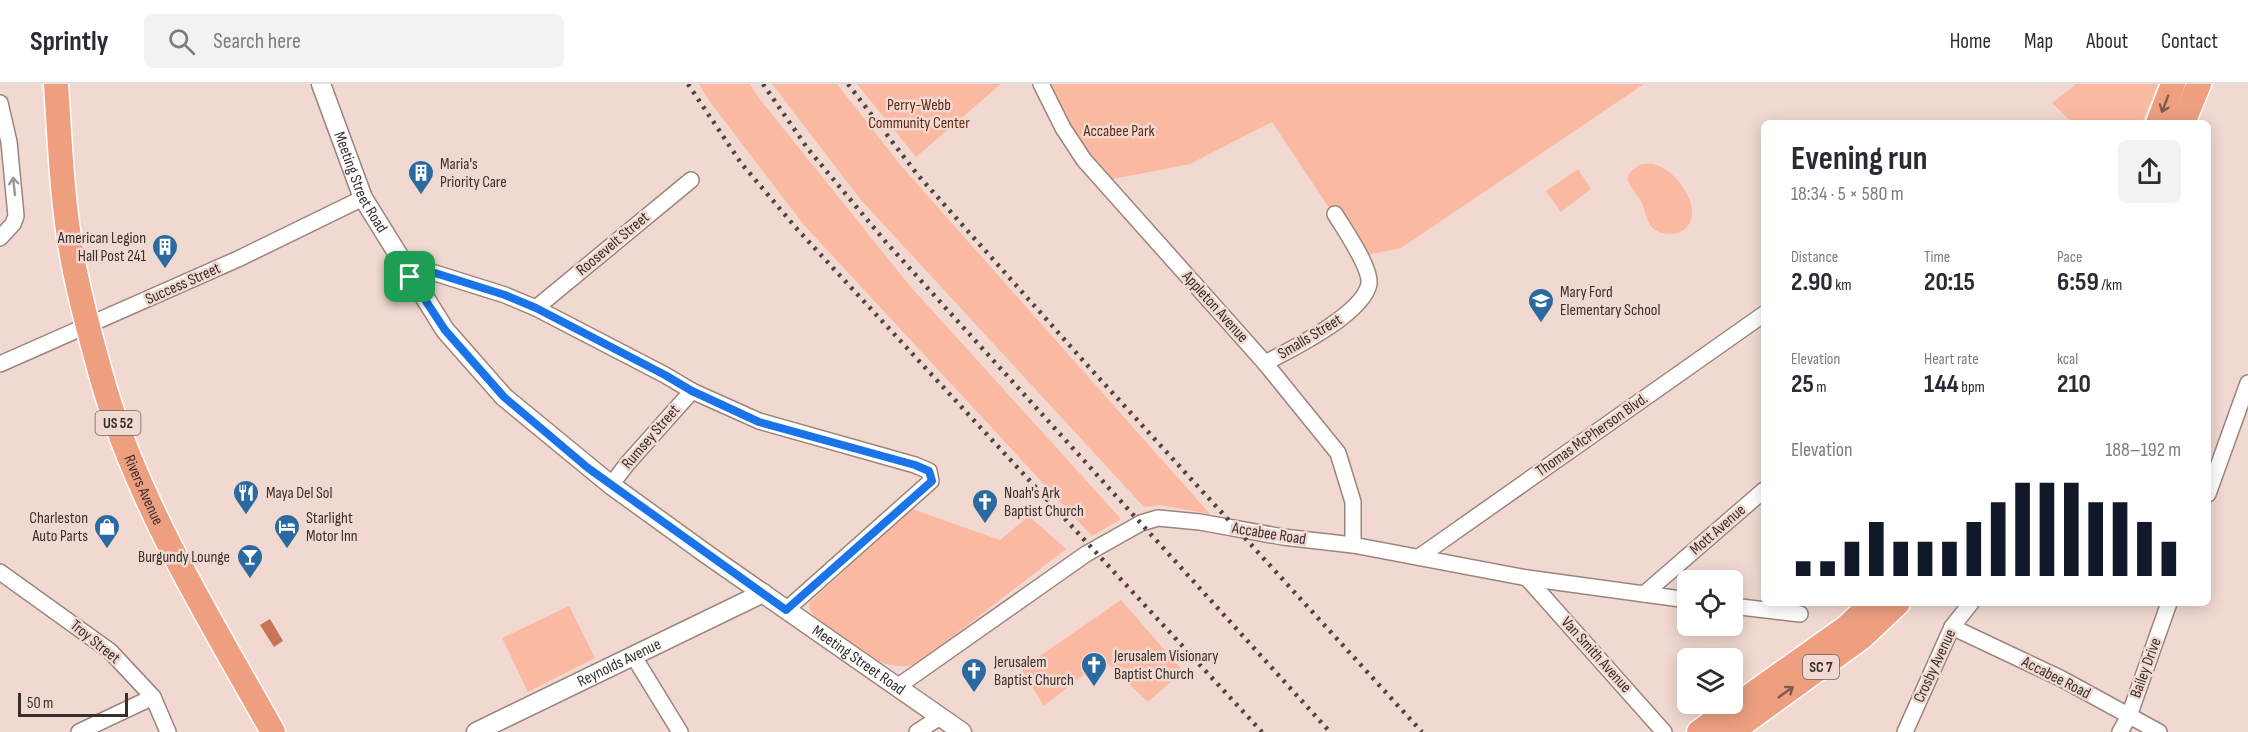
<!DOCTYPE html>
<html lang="en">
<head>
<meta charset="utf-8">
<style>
  body { margin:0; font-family:"Sofia Sans Condensed",sans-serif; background:#f2f2f3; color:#2b2b33; height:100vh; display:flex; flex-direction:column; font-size:22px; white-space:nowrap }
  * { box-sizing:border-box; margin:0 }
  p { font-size:20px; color:#7c7c81 }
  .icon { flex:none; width:33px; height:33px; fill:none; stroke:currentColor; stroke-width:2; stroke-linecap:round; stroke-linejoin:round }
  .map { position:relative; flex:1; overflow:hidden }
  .sheet { position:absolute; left:1761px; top:36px; width:450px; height:486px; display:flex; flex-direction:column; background:#fff; border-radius:9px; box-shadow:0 3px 15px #0003 }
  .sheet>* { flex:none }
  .fabs { position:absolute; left:1677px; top:486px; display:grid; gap:12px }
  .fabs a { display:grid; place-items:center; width:66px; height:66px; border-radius:9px; background:#fff; box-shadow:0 3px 15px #0003; font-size:30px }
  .scale { position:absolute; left:18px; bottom:15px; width:110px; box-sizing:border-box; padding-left:6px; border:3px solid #382f2c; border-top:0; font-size:16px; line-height:21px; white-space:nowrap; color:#382f2c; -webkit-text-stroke:4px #f1d9d1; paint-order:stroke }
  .pin { position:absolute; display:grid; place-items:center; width:51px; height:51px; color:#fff; margin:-26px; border-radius:12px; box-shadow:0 3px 9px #0006 }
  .round { display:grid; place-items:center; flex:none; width:63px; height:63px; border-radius:9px; background:#f2f2f3 }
  .overview { display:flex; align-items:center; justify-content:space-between; height:102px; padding:0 30px }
  h1 { font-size:33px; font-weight:700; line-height:45px }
  .stats { display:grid; grid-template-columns:repeat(3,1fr); gap:9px; height:102px; padding:6px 30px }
  .stats div { display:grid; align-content:center }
  .stats b { font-size:26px; font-weight:700 }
  .stats small { font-size:16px; font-weight:400 }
  .stats p { font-size:16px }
  .chart { height:168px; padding:12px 30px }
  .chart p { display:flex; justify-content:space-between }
  .chart svg { width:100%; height:108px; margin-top:6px; stroke:#111827; stroke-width:6 }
  header { display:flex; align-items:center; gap:36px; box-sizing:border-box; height:84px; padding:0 30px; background:#fff; border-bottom:2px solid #e1e1e2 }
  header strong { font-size:28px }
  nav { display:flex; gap:33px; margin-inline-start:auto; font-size:21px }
  .search { width:420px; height:54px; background:#f2f2f3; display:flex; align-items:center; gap:15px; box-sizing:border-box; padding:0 21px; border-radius:9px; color:#7c7c81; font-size:22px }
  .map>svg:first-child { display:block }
  .green { fill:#fcb9a1 }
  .water { fill:#c87455 }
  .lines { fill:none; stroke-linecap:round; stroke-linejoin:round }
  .minor-casing { stroke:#9b857d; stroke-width:18 }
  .tertiary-casing { stroke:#9b857d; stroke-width:21 }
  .primary-casing { stroke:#fff; stroke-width:27 }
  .minor { stroke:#fff; stroke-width:15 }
  .tertiary { stroke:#fff; stroke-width:18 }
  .primary { stroke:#ed9f80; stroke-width:24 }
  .rail { stroke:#4f4440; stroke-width:4.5; stroke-dasharray:3 6; stroke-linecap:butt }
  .oneway { stroke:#805c4e }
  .oneway2 { stroke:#9c9796 }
  .route-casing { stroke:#fff; stroke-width:12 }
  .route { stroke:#1a73e8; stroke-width:8 }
  .labels { text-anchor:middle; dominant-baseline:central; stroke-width:5; stroke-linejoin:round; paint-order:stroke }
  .shield { fill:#f1d9d1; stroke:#70625e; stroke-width:1.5 }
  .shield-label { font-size:15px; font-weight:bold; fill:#382f2c }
  .park-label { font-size:16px; fill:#612a15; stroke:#f1d9d1 }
  .poi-label { font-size:16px; fill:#382f2c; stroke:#f1d9d1; text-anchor:start }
  .street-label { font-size:16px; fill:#382f2c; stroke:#f1d9d1 }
</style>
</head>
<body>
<header>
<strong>Sprintly</strong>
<div class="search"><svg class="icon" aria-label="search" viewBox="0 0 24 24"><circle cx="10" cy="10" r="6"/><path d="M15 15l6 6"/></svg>Search here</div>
<nav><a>Home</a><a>Map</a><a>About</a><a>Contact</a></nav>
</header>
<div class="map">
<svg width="2248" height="648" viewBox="0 0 2248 648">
  <rect width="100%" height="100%" fill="#f1d9d1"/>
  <!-- green -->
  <g class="green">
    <polygon points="699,0 750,0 758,13 910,202 1121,435 1092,452 804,141 710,18"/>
    <polygon points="772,0 837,0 902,83 1210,430 1160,421 1144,423 861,116"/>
    <polygon points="857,0 1001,0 916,73"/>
    <polygon points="1041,0 1644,0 1401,164 1361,172 1272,38 1190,80 1113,95 1104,99"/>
    <polygon points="2076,0 2158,0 2142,39 2073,39 2052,19"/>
    <path d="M1642,80C1647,80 1652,79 1656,81C1676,86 1704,125 1687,143C1678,153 1657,152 1650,141C1646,134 1645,126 1642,119C1633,101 1615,94 1642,80Z"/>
    <polygon points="1578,85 1591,105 1561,128 1546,107"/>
    <path d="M912,425L1000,456L1029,432L1066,465L918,579C883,594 842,553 815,534L810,526L809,519Z"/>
    <polygon points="1121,516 1183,587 1148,618 1103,575 1044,622 1021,585"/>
    <polygon points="569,522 595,574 528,608 502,554"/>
  </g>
  <!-- water -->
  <polygon class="water" points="270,535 283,557 274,563 260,541"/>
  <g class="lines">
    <defs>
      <g id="minor">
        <polyline points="1041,0 1063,44 1084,76 1265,279 1338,369 1353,418 1353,461"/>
        <polyline points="0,19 9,58 16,132 13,140 0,154"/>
        <polyline points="410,193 435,189 505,211 536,224 665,291 692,307 759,337 915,381 929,387 931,397 786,526"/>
        <polyline points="536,224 691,96"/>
        <path d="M1265,279C1292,265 1363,230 1369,200C1371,183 1344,145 1335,130"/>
        <polyline points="0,280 238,175 363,114"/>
        <polyline points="611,401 627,380 692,307"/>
        <polyline points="2208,410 2248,299"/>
        <polyline points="1419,473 1764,230"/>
        <polyline points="0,488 110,567 153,613 168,648"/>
        <polyline points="1527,494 1664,648"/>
        <polyline points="1644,510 1764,406"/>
        <polyline points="1732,522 1800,530"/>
        <polyline points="1952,543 2062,595 2159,648"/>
        <polyline points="634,573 680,648"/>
        <polyline points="897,603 1086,470 1141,439 1158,434 1200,438 1283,453 1353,461 1527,494 1688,516"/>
        <polyline points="79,648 153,613"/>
        <polyline points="917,648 940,633"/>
        <polyline points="1905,648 1952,543 1971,519"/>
        <polyline points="2120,648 2129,632 2169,519"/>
      </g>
      <g id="tertiary">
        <path id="s1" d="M321,0L363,114L445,246L504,313L611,401L705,469L962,648"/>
        <path id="s2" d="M476,648L763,509"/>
      </g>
      <g id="primary">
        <path id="s3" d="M56,0C60,59 62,119 73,177C81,220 93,263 105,305C142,427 211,537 273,648"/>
        <polyline points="2158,39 2173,0"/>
        <polyline points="2183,39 2199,0"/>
        <polyline points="1699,648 1847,543 1872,519"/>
        <polyline points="1731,648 1862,553 1898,519"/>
      </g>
    </defs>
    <!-- minor casing -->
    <use href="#minor" class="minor-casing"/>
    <!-- tertiary casing -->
    <use href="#tertiary" class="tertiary-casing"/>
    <!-- primary casing -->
    <use href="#primary" class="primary-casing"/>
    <!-- minor -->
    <use href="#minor" class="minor"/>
    <!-- tertiary -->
    <use href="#tertiary" class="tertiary"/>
    <!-- primary -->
    <use href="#primary" class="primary"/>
    <!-- rail -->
    <g class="rail">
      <polyline points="688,0 741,79 797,145 1262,648"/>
      <polyline points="763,0 808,65 885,157 1330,648"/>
      <polyline points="848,0 917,90 1088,282 1422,648"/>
    </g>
  </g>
  <!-- one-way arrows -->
  <defs><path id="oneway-shaft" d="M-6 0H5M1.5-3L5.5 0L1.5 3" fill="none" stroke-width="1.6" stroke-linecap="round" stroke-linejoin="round" transform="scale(1.5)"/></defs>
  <g class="oneway">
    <use href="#oneway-shaft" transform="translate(2165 20) rotate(111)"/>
    <use href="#oneway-shaft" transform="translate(1786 608) rotate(-36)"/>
  </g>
  <use class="oneway2" href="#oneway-shaft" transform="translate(14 102) rotate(-96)"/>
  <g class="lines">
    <defs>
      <polygon id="route" points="435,189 505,211 536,224 665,291 692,307 759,338 915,381 929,387 932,397 786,526 588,384 504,313 445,246 410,193"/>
    </defs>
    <!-- route casing -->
    <use href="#route" class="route-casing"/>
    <!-- route -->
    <use href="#route" class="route"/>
  </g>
  <!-- icons -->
  <defs>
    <symbol id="building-pin" viewBox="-11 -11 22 30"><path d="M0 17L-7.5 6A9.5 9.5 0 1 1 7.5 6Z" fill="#2a6aa0" stroke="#f1d9d1"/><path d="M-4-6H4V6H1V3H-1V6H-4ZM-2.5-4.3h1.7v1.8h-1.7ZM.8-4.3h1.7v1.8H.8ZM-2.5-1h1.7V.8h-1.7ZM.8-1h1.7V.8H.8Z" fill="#fff"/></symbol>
    <symbol id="school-pin" viewBox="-11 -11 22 30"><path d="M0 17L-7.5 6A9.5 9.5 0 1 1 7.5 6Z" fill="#2a6aa0" stroke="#f1d9d1"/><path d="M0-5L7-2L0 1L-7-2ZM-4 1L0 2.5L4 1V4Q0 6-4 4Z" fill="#fff"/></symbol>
    <symbol id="restaurant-pin" viewBox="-11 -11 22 30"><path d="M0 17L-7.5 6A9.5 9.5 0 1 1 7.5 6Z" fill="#2a6aa0" stroke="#f1d9d1"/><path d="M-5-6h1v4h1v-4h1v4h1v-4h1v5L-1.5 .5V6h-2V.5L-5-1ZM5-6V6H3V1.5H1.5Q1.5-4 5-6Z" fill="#fff"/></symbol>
    <symbol id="church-pin" viewBox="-11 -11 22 30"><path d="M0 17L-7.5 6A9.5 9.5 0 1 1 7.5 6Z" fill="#2a6aa0" stroke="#f1d9d1"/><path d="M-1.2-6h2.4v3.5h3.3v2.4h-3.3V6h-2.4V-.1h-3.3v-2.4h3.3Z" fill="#fff"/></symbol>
    <symbol id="shop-pin" viewBox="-11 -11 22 30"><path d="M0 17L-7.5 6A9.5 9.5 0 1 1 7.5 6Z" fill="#2a6aa0" stroke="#f1d9d1"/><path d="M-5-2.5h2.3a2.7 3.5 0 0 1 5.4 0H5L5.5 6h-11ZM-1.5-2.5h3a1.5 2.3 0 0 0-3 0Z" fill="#fff"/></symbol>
    <symbol id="hotel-pin" viewBox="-11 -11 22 30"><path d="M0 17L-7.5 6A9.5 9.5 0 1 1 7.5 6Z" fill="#2a6aa0" stroke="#f1d9d1"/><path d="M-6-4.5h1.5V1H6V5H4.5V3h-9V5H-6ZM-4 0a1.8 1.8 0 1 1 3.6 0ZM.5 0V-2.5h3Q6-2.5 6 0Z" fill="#fff"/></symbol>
    <symbol id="bar-pin" viewBox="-11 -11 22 30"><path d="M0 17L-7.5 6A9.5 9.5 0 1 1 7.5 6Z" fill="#2a6aa0" stroke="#f1d9d1"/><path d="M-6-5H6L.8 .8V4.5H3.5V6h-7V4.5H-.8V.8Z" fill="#fff"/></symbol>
  </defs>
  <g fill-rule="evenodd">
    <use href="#building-pin" x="406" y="74" width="30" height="40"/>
    <use href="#building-pin" x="150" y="148" width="30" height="40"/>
    <use href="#school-pin" x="1526" y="202" width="30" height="40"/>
    <use href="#restaurant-pin" x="231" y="394" width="30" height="40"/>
    <use href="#church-pin" x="970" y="403" width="30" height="40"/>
    <use href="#shop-pin" x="92" y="428" width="30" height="40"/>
    <use href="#hotel-pin" x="272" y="428" width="30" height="40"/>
    <use href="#bar-pin" x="235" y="458" width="30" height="40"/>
    <use href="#church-pin" x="1079" y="566" width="30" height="40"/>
    <use href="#church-pin" x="959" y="572" width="30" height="40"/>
  </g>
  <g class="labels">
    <!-- shield labels -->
    <g class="shield">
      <rect x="95.5" y="327" width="45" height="24" rx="4.5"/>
      <rect x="1803" y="571" width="36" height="24" rx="4.5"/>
    </g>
    <g class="shield-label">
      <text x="118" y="339">US 52</text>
      <text x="1821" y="583">SC 7</text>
    </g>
    <!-- park labels -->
    <g class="park-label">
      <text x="919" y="21">Perry-Webb<tspan x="919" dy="18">Community Center</tspan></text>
      <text x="1119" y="47">Accabee Park</text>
    </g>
    <!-- poi labels -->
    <g class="poi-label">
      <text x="440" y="80">Maria's<tspan x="440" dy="18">Priority Care</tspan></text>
      <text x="146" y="154" text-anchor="end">American Legion<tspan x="146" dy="18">Hall Post 241</tspan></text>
      <text x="1560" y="208">Mary Ford<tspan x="1560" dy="18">Elementary School</tspan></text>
      <text x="266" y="409">Maya Del Sol</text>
      <text x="1004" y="409">Noah's Ark<tspan x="1004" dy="18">Baptist Church</tspan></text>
      <text x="88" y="434" text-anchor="end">Charleston<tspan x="88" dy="18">Auto Parts</tspan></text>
      <text x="306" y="434">Starlight<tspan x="306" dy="18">Motor Inn</tspan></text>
      <text x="230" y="473" text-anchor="end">Burgundy Lounge</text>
      <text x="1114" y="572">Jerusalem Visionary<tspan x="1114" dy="18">Baptist Church</tspan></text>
      <text x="994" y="578">Jerusalem<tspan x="994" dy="18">Baptist Church</tspan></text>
    </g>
    <!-- street labels -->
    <g class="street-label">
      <text stroke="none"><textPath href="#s1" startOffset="106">Meeting Street Road</textPath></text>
      <text transform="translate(613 160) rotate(-40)">Roosevelt Street</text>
      <text transform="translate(183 200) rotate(-24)">Success Street</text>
      <text transform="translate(1215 223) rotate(48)">Appleton Avenue</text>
      <text transform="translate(1310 253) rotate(-31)">Smalls Street</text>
      <text transform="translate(1592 351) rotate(-35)">Thomas McPherson Blvd.</text>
      <text transform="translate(651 353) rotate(-49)">Rumsey Street</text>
      <text stroke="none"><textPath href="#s3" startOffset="418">Rivers Avenue</textPath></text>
      <text transform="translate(1718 446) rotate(-41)">Mott Avenue</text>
      <text transform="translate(1269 450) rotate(9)">Accabee Road</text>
      <text transform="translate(95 558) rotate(39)">Troy Street</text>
      <text transform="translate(1596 571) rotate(48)">Van Smith Avenue</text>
      <text stroke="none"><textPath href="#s1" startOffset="808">Meeting Street Road</textPath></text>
      <text stroke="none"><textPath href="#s2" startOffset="159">Reynolds Avenue</textPath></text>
      <text transform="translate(1935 582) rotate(-65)">Crosby Avenue</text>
      <text transform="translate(2146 584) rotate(-70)">Bailey Drive</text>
      <text transform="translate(2056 594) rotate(27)">Accabee Road</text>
    </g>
  </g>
</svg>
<div class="fabs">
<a><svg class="icon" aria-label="locate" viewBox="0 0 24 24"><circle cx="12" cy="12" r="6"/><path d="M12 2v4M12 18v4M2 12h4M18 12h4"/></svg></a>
<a><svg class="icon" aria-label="layers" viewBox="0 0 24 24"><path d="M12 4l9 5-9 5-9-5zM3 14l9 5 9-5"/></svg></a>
</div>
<div class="scale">50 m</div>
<div class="pin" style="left:410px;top:193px;background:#1e9e55"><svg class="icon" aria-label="arrive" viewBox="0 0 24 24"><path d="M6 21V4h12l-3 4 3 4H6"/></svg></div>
<section class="sheet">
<div class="overview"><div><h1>Evening run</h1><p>18:34 · 5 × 580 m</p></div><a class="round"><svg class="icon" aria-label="share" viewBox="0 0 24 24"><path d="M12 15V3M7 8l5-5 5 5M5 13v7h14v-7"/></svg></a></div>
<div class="stats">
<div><p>Distance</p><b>2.90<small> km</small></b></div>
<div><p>Time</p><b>20:15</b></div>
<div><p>Pace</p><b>6:59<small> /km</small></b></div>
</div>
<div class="stats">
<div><p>Elevation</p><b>25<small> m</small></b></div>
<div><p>Heart rate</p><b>144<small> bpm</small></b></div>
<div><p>kcal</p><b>210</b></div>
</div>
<div class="chart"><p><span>Elevation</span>188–192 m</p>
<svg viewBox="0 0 160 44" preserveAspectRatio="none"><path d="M5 44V38M15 44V38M25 44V30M35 44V22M45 44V30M55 44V30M65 44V30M75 44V22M85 44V14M95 44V6M105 44V6M115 44V6M125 44V14M135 44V14M145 44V22M155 44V30"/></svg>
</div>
</section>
</div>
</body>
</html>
